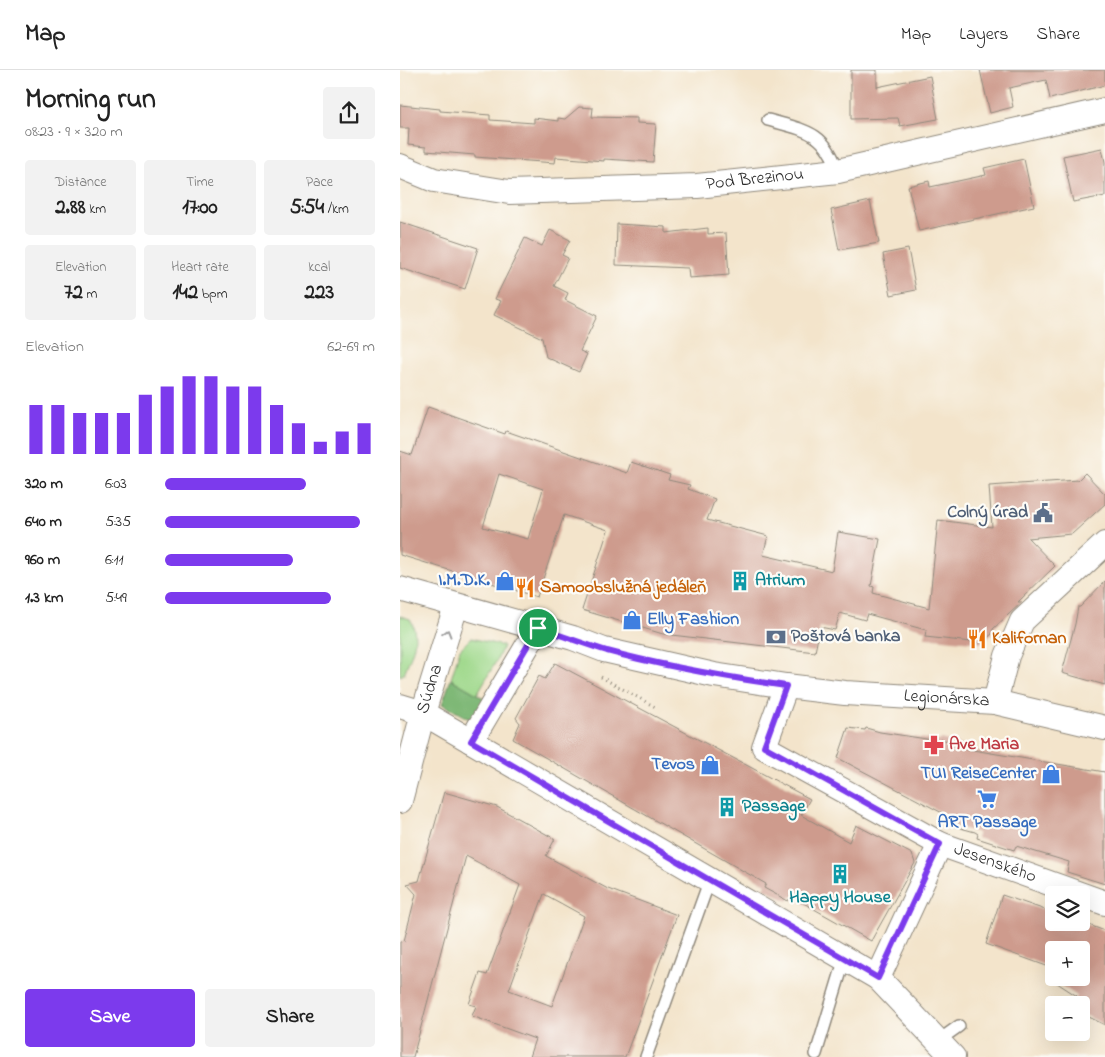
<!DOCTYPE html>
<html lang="en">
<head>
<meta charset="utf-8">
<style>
  body { margin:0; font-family:"Indie Flower",sans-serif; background:#f2f2f2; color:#222; height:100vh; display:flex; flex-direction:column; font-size:19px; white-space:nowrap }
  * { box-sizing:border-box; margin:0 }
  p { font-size:16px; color:#767676 }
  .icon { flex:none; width:28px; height:28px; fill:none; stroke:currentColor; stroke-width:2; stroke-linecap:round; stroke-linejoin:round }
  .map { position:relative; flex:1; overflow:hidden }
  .side { display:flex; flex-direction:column; background:#fff; width:400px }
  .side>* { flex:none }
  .controls { position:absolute; left:645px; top:816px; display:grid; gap:10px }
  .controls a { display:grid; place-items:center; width:45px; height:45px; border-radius:5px; background:#fff; box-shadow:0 5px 20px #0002; font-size:25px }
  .pin { position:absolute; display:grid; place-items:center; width:42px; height:42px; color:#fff; margin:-21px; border:2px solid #fff; border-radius:50%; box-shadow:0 1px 5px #0007 }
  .round { display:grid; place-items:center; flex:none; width:52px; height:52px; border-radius:5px; background:#f2f2f2 }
  .headline { display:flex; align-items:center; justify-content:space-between; height:85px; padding:0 25px }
  h1 { font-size:28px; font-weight:800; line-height:38px }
  .metrics { display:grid; grid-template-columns:repeat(3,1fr); gap:8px; height:85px; padding:5px 25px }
  .metrics div { display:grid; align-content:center; border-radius:5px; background:#f2f2f2; text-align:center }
  .metrics b { font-size:21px; font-weight:800 }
  .metrics small { font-size:14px; font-weight:400 }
  .metrics p { font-size:14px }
  .chart { height:140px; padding:10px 25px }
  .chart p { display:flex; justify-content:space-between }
  .chart svg { width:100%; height:90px; margin-top:5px; stroke:#7c3aed; stroke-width:6 }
  .cta { display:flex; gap:10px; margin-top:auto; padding:10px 25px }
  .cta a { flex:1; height:58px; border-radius:5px; background:#7c3aed; color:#fff; font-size:20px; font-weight:800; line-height:58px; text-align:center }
  .cta a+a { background:#f2f2f2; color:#222 }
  ul { padding:0 25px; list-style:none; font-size:16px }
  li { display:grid; grid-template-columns:80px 60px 1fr; align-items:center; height:38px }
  li i { height:12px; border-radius:6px; background:#7c3aed }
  header { display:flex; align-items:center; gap:30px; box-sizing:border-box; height:70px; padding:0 25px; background:#fff; border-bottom:1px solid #e0e0e0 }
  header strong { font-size:24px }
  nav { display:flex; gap:28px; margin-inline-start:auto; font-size:18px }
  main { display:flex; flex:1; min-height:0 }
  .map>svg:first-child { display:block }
  .green { fill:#9ed88a; stroke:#64825a }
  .forest { fill:#7eb876; stroke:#547250 }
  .building { fill:#ce9b8d; fill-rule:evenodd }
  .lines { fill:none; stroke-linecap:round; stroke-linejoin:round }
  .service-casing { stroke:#8f887b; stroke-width:14 }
  .minor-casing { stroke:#8f887b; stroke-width:26 }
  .path { stroke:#8f887b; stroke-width:3; stroke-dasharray:1 4; stroke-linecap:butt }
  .service { stroke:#fff; stroke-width:11 }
  .minor { stroke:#fff; stroke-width:24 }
  .oneway { stroke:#a0a0a0 }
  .route-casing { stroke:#fff; stroke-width:10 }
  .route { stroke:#7c3aed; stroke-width:6 }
  .labels { text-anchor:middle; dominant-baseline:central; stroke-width:4.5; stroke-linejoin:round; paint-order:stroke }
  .street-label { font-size:18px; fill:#2b2b2b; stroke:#fdfcf7 }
  .service-label { font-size:18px; font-weight:bold; fill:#4e5e75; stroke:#fdfcf7; text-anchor:end }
  .shop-label { font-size:18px; font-weight:bold; fill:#366cbe; stroke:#fdfcf7; text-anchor:end }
  .culture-label { font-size:18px; font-weight:bold; fill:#0d838f; stroke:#fdfcf7; text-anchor:start }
  .food-label { font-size:18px; font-weight:bold; fill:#c56008; stroke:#fdfcf7; text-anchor:start }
  .health-label { font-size:18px; font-weight:bold; fill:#be3a42; stroke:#fdfcf7; text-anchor:start }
</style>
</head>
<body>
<header>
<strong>Map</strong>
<nav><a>Map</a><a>Layers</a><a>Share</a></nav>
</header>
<main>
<section class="side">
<div class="headline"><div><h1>Morning run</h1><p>08:23 · 9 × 320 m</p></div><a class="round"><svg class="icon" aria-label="share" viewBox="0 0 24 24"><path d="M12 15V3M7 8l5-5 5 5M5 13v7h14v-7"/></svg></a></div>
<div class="metrics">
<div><p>Distance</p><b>2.88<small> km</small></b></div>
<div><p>Time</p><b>17:00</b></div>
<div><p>Pace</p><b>5:54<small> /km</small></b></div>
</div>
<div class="metrics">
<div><p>Elevation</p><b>72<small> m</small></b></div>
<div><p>Heart rate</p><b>142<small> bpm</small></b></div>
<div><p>kcal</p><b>223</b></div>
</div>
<div class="chart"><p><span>Elevation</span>62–69 m</p>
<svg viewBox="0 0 160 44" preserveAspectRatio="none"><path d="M5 44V20M15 44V20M25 44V24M35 44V24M45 44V24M55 44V15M65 44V11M75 44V6M85 44V6M95 44V11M105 44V11M115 44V20M125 44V29M135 44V38M145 44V33M155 44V29"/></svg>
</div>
<ul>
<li><b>320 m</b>6:03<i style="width:67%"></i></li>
<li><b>640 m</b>5:35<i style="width:93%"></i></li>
<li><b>960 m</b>6:11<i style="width:61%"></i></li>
<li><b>1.3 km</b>5:49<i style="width:79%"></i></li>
</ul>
<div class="cta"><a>Save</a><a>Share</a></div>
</section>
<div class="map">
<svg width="705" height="987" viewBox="0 0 705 987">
  <rect width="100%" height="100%" fill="#fdfcf7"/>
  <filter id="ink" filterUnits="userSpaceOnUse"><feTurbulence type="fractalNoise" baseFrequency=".02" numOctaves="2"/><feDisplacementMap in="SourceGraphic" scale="10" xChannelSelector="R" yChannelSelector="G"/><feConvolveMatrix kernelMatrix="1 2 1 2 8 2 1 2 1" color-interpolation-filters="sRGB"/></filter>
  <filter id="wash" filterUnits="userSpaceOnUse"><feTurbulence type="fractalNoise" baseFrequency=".0096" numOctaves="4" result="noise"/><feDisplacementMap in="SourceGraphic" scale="20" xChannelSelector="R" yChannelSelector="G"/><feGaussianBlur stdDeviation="1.12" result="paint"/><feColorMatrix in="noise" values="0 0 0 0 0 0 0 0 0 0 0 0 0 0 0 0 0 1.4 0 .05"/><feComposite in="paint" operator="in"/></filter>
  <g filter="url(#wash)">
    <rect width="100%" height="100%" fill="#f3e4cb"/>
    <!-- green -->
    <g class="green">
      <path d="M0,546L10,549C21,569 11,584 4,604L0,606Z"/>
      <polygon points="71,568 103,576 97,590 77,624 51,609 60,579"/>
    </g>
    <!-- forest -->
    <polygon class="forest" points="51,609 87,630 73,651 42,634"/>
    <g id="blocks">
      <!-- building -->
      <g class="building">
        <polygon points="451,0 477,0 477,17 530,6 538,49 500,56 498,48 451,49"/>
        <polygon points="580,0 705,0 705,15 650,29 646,10 609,18 613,37 590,43"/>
        <polygon points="0,35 40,39 40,41 90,45 90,50 134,53 134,48 158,51 158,48 165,49 179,37 193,38 192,47 237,48 237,53 256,54 253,92 204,89 204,91 156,87 155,93 75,87 75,85 26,81 26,77 8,75 9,58 0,58"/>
        <polygon points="702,78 705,92 705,126 673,132 663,86"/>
        <polygon points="624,89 634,136 519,161 508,116 529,111 530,117 586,105 584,98"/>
        <polygon points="470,131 479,173 439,180 431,140"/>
        <polygon points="0,152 78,178 65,219 0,198"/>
        <polygon points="217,154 266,157 266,163 308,158 308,164 326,163 329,205 289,208 288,198 216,195"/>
        <polygon points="150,160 170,170 162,185 168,188 154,216 168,223 165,230 197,246 180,281 187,284 179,302 146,287 142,268 94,245 101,231 95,229 125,168 142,176"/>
        <polygon points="508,179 516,220 491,225 483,184"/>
        <path d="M28,337L105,364L106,361L227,403L231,392L270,405L268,410L290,415L288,419L315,429L307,450L368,466L363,485L432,501L438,462L480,469L471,516L474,517L473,523L529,538L538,450L592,457L589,416L678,410L685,403L705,424V434L672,464L628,468L655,496L618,532H622L593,559L592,564L581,573L525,567L526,560L467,544L465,550L440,543L435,560L420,557L415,582L263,564L182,540L208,460L164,445L137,527L0,485V381L12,385ZM99,404L143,419L128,469L83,457Z"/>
        <polygon points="705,511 705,615 662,603 675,554 678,537 680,537"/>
        <polygon points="155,593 410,729 401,745 449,772 456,755 512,784 515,793 471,871 391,826 388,831 364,818 366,814 113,669 120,653 116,648 139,606 145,609"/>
        <polygon points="448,658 465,660 466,658 480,662 540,671 541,669 562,675 561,678 705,702 705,814 667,802 669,792 616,776 614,780 577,768 578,764 575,762 546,754 548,746 438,688"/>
        <path d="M44,722L97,737L155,769L146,786L208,819L277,845L225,987H129L135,969L72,946L76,936L69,934L80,903L87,905L120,815L66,786L13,987H0V872L4,871L16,824L7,814L19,811ZM144,824L184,846L152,936L109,920Z"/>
        <path d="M602,825L654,843V852H681L705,861V955L681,943V935H672L677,926L648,907L652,898L586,874ZM654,880H681V908H654Z"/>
      </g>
    </g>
  </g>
  <g filter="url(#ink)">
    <use href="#blocks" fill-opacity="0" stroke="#8f887b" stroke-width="1"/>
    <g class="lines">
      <defs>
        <g id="service">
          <path d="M368,50C404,60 425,61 438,101"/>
          <polyline points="538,971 559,956"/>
          <polyline points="416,984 445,888"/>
          <polyline points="246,987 310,809"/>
        </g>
        <g id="minor">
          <path id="s1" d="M0,96L34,110L109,122L297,116L438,101L705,40"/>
          <path id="s2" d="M0,519L173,568L204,580L314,605L386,616L445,623L595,632L705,658"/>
          <path id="s3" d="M386,616L364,677L540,774L705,833"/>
          <polyline points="595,632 607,586 622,551 705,474"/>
          <polyline points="0,636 23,643 478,908 553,987"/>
          <polyline points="71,671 138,558"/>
          <path id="s4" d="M0,731L23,643L56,536"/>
          <polyline points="478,908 540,774"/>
        </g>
      </defs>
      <!-- service casing -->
      <use href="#service" class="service-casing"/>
      <!-- minor casing -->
      <use href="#minor" class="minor-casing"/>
      <!-- path -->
      <polyline class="path" points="201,607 257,638"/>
      <!-- service -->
      <use href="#service" class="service"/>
      <!-- minor -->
      <use href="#minor" class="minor"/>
    </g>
    <!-- one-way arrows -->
    <defs><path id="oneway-chevron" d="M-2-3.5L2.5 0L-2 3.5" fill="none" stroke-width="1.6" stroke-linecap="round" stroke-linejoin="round" transform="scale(1.25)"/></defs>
    <use class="oneway" href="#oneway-chevron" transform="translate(47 563) rotate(-74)"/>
  </g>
  <g class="lines" filter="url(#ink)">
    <defs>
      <path id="route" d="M138,558C161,565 184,574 207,581C266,597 326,607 386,616L364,676L540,774L478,908L71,671Z"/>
    </defs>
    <!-- route casing -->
    <use href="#route" class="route-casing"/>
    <!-- route -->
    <use href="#route" class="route"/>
  </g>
  <!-- icons -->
  <defs>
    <symbol id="civic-bare" viewBox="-9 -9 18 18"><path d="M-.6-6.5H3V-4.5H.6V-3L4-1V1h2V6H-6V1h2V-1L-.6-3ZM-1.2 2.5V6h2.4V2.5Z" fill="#5c6f8a" stroke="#fdfcf7" stroke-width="2.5" paint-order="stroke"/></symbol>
    <symbol id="shop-bare" viewBox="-9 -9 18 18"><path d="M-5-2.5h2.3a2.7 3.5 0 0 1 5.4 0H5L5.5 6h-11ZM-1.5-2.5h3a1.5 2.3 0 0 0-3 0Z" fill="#3f7fe0" stroke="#fdfcf7" stroke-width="2.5" paint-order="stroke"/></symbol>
    <symbol id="building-bare" viewBox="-9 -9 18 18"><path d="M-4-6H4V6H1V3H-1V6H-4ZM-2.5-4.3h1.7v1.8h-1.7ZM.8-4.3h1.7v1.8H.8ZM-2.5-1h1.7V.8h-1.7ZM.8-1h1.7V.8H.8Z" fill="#0f9aa8" stroke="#fdfcf7" stroke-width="2.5" paint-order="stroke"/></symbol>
    <symbol id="restaurant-bare" viewBox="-9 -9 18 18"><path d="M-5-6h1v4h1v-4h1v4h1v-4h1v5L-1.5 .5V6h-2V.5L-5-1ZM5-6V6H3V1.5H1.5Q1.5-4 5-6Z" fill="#e8710a" stroke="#fdfcf7" stroke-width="2.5" paint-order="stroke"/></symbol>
    <symbol id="bank-bare" viewBox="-9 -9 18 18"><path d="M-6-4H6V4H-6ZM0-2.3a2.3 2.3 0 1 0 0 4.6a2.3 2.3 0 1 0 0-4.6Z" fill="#5c6f8a" stroke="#fdfcf7" stroke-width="2.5" paint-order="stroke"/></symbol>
    <symbol id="pharmacy-bare" viewBox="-9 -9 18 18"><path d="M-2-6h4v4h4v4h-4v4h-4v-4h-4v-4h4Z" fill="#e0444e" stroke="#fdfcf7" stroke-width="2.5" paint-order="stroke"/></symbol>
    <symbol id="supermarket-bare" viewBox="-9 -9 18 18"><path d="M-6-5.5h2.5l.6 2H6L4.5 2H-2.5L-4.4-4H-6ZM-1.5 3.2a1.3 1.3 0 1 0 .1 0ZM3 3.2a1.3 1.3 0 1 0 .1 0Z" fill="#3f7fe0" stroke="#fdfcf7" stroke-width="2.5" paint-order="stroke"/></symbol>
  </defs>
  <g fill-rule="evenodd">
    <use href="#civic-bare" x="629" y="429" width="28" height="28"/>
    <use href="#shop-bare" x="91" y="497" width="28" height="28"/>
    <use href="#building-bare" x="326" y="497" width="28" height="28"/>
    <use href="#restaurant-bare" x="111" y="504" width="28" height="28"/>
    <use href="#shop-bare" x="218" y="536" width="28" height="28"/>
    <use href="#bank-bare" x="362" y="553" width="28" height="28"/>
    <use href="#restaurant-bare" x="563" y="555" width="28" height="28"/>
    <use href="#pharmacy-bare" x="520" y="661" width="28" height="28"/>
    <use href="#shop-bare" x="296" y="681" width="28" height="28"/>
    <use href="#shop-bare" x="637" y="690" width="28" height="28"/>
    <use href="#supermarket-bare" x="573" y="715" width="28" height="28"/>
    <use href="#building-bare" x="313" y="723" width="28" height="28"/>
    <use href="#building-bare" x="426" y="790" width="28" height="28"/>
  </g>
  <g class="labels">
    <!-- street labels -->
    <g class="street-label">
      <text stroke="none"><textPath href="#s1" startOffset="359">Pod Brezinou</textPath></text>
      <text stroke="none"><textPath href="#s4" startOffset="116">Súdna</textPath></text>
      <text stroke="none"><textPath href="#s2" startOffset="560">Legionárska</textPath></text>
      <text stroke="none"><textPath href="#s3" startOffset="324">Jesenského</textPath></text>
    </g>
    <!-- service labels -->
    <g class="service-label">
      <text x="628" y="443">Colný úrad</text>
      <text x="391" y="567" text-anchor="start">Poštová banka</text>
    </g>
    <!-- shop labels -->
    <g class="shop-label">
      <text x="90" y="511">I.M.D.K.</text>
      <text x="247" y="550" text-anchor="start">Elly Fashion</text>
      <text x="295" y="695">Tevos</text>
      <text x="636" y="704">TUI ReiseCenter</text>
      <text x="587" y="753" text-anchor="middle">ART Passage</text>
    </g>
    <!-- culture labels -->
    <g class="culture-label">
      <text x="355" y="511">Atrium</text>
      <text x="342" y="737">Passage</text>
      <text x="440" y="828" text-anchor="middle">Happy House</text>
    </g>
    <!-- food labels -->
    <g class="food-label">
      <text x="140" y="518">Samoobslužná jedáleň</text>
      <text x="592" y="569">Kalifornan</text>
    </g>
    <!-- health labels -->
    <g class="health-label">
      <text x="549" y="675">Ave Maria</text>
    </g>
  </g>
</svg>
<div class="controls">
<a><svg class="icon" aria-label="layers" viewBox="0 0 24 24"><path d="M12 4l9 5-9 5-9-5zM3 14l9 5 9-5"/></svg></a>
<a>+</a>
<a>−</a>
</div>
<div class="pin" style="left:138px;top:558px;background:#1e9e55"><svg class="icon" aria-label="arrive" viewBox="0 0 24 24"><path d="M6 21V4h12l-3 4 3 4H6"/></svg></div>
</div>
</main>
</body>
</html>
